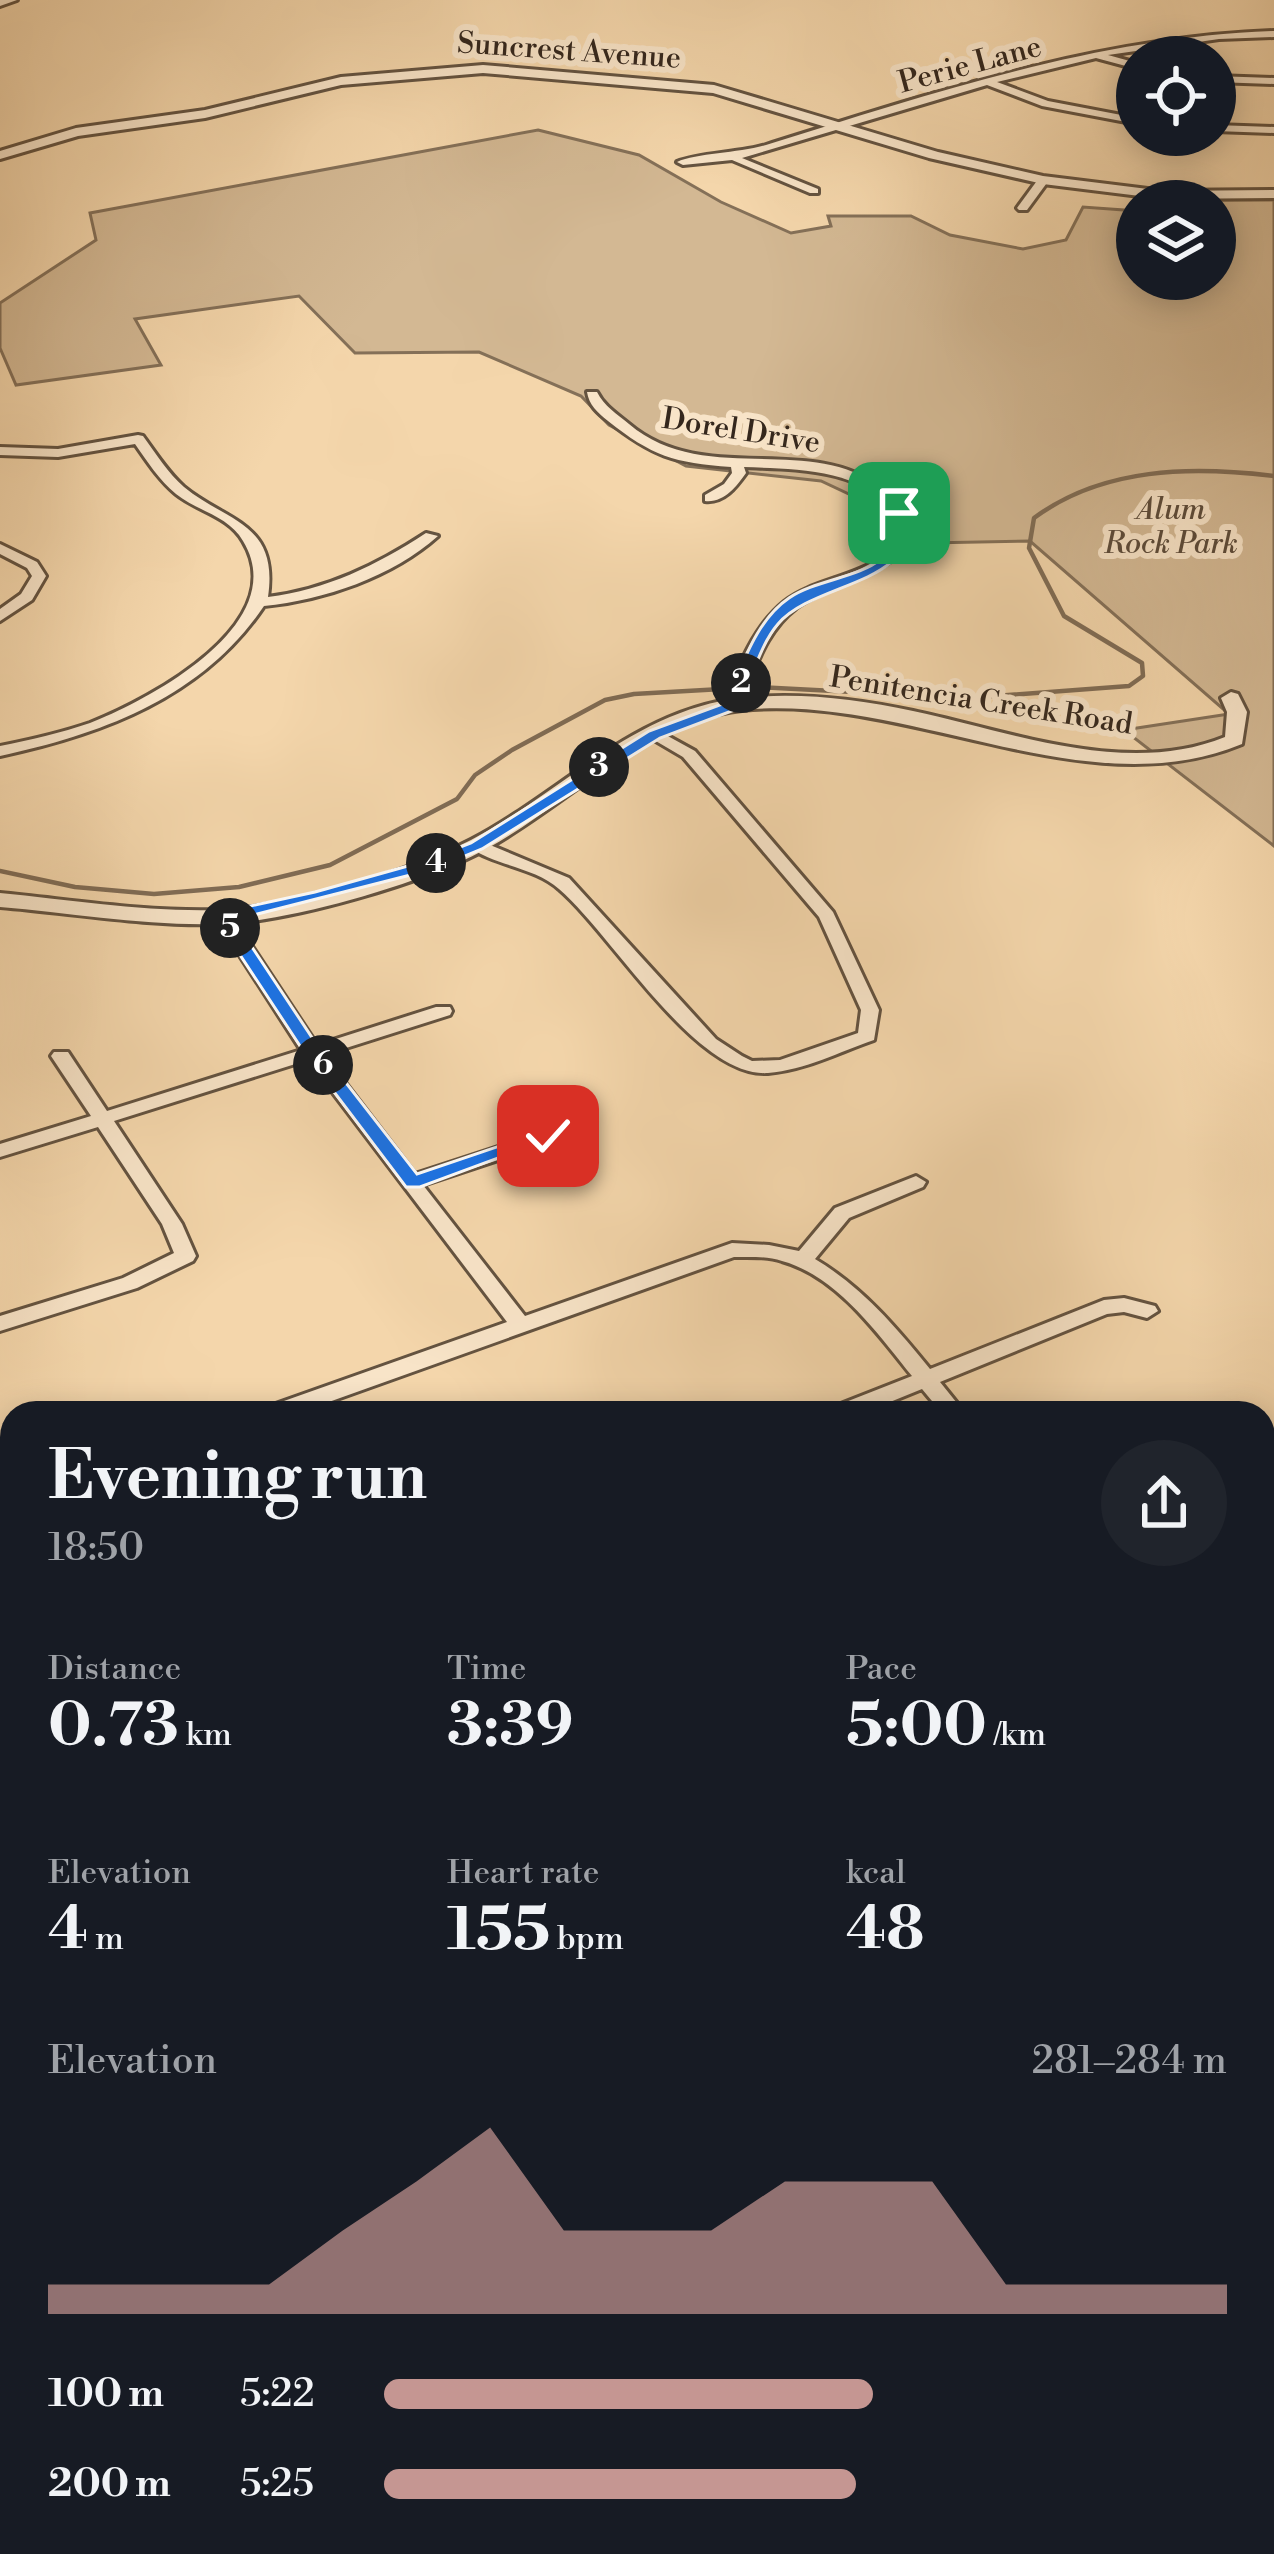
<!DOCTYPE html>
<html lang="en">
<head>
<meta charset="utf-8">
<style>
  body { margin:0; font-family:"Libre Bodoni",serif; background:#20242c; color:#f1f3f6; height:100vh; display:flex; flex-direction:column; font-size:45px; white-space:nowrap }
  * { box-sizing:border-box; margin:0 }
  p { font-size:39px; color:#9ea1a6 }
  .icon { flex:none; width:66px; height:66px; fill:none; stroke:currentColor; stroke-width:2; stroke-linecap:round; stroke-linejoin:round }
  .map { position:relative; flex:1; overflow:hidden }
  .side { position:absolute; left:0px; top:1401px; width:1275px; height:1155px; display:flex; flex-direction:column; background:#171b24; border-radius:36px 36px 0 0; box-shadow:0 6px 30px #0003 }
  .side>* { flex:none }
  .tools { position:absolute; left:1116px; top:36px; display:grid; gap:24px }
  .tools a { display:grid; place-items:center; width:120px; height:120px; border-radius:50%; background:#171b24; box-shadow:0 6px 30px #0003; font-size:60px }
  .pin { position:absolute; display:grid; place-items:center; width:102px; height:102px; color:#fff; margin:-51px; border-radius:24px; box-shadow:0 6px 18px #0006 }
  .km { position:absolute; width:60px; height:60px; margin:-30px; border-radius:50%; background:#222; color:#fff; font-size:33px; line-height:60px; text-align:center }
  .round { display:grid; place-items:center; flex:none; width:126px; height:126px; border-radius:63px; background:#20242c }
  .summary { display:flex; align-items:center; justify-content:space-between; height:204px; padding:0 48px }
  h1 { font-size:66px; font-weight:700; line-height:90px }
  .metrics { display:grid; grid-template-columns:repeat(3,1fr); gap:18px; height:204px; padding:12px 48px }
  .metrics div { display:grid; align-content:center }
  .metrics b { font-size:60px; font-weight:700 }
  .metrics small { font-size:33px; font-weight:400 }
  .metrics p { font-size:33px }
  .chart { height:336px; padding:24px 48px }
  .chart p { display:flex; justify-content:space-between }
  .chart svg { width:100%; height:216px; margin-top:12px; fill:#c59692; opacity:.7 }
  ul { padding:0 48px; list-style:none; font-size:39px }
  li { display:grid; grid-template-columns:192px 144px 1fr; align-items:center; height:90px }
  li i { height:30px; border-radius:15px; background:#c59692 }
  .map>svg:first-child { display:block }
  .green { fill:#d3b893; stroke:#847058; stroke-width:3 }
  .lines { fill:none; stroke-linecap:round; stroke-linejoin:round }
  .stream { stroke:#806c55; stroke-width:4.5 }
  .minor-casing { stroke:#645340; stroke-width:6 }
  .tertiary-casing { stroke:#645340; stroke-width:6 }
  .minor { fill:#f8e4c8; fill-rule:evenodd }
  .tertiary { fill:#f8e4c8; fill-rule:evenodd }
  .route { fill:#1a73e8; stroke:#fff; stroke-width:3 }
  .labels { text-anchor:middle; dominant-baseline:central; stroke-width:12; stroke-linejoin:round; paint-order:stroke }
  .far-street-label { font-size:30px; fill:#34271d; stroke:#f8e4c8 }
  .far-park-label { font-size:30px; font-style:italic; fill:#5c4b3a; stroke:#f8e4c8 }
</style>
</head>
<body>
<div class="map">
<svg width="1274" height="2554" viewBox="0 0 1274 2554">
  <rect width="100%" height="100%" fill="#f4d6ab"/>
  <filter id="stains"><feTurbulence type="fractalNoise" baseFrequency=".00167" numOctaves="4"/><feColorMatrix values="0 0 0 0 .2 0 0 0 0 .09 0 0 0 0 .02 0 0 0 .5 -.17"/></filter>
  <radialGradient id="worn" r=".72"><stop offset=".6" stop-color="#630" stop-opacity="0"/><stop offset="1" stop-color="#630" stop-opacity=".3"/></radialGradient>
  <!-- green -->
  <polygon class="green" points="538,130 639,155 721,202 791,233 831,226 828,216 911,216 950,235 1023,249 1066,240 1083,207 1137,211 1137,279 1215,279 1215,201 1148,200 1274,200 1274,846 1124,730 1229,714 1030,541 928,543 885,511 821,481 686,466 609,425 581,396 479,352 355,353 299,296 135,319 161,365 16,385 0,348 0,303 96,240 90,213"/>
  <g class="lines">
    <!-- stream -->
    <path class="stream" d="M0,871L75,887L154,894L239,887L330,865L457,799L475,775L512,750L605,700L634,694L757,687L969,698L1129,686L1143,676L1142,663L1064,616L1029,548L1034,518C1103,467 1191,466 1274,476"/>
    <defs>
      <g id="minor">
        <polygon points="0,0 17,0 0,6"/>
        <path d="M1274,31V37L1219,39L1108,55L1137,63V69L1096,58L997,82L1048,101L1137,118V124L1042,106L987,85L742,158L818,189V193H810L732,160L683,165L677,162C697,153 740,153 766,145C932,93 1099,37 1274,31Z"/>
        <polygon points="1215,76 1274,78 1274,84 1215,82"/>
        <polygon points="1215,125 1274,127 1274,133 1215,131"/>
        <polygon points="1039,178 1049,180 1027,210 1019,210 1017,208"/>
        <path d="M587,392H597C604,406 617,414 629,424C703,487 809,433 880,487C975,559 835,577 796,608C763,633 754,675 737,709H725L723,706C737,670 753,627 784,602C813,579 856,578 885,554C895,545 899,534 895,521C873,467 792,469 744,467L746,473C736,487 724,503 705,501V495L724,484L732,473L731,467C674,463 652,456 608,421C597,412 589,405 587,392Z"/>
        <path d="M138,435L143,436C156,454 168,473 184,487C226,522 279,522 268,597C326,590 377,565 426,533L438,536C392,577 324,600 264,606C203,697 103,734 0,756V746C30,740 61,733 90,723C151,699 293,623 243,541C229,516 197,511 176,494C159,480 147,461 135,444L58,457L0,455V447L58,449Z"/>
        <polygon points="0,544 37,562 46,576 32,600 0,621 0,609 21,594 32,576 27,568 0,554"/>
        <path d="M655,729L695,751L833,912L879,1010L874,1040C839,1052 805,1070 768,1073C696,1078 612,934 559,889C535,867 494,866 468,846L477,841L483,842L569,878L716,1039L742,1056L752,1061L780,1060L858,1033L861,1010L819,917L683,757L649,737V731Z"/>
        <path d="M224,912L230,913L317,1045L436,1007H450L452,1011L450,1015L324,1055L415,1174L541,1133H555L558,1137L555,1141L423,1185L525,1316L732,1243L769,1245L799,1251L835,1208L916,1176L926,1182L923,1187L849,1218L815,1259C862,1287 896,1327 930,1369L1104,1300L1124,1298L1155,1306L1158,1311L1147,1318L1124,1312L1107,1314L940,1382L965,1413H942L922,1389L863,1413H830L833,1407L912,1376C878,1334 837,1276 782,1261C767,1256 750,1257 734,1257L298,1413H264L267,1407L507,1322L308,1060L114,1121L182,1224L196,1256L193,1261L137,1288L0,1331V1316L123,1278L174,1253L162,1224L98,1127L0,1157V1144L91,1116L51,1056L54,1052H68L107,1111L301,1050L215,917Z"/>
        <polygon points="1274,1468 1274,1486 1263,1489 1263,1471"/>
        <polygon points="12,1501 12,1518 0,1522 0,1504"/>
        <polygon points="12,1729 12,1749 0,1753 0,1733"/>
        <polygon points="1263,1748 1274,1753 1274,1780 1263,1775"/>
        <polygon points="1274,1900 1274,1924 1263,1928 1263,1904"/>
        <polygon points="12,2018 12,2043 0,2047 0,2022"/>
        <polygon points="1274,2385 1274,2415 1263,2417 1263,2387"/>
        <polygon points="19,2544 66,2544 62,2554 15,2554"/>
        <polygon points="751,2544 785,2544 789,2554 755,2554"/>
        <polygon points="866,2544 915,2544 911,2554 862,2554"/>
      </g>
      <g id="tertiary">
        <polygon points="483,65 714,85 938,152 1043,176 1164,191 1274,190 1274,198 1164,199 1043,184 929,158 713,93 483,73 341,85 205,118 78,136 0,159 0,151 76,128 205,110 341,77"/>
        <path d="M1231,692L1238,694L1247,712L1242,744C1085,809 908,693 742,710C644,721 570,803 488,848C425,883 289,922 218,924C145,926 72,913 0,907V893C72,900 145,912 217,910C287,908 409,872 471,840C561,793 635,709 742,698C799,692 857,699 913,711C1012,732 1127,777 1225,737L1227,712L1221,698Z"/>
      </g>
    </defs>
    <!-- minor casing -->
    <use href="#minor" class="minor-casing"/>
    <!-- tertiary casing -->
    <use href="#tertiary" class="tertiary-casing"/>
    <!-- minor -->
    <use href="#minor" class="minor"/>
    <!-- tertiary -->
    <use href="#tertiary" class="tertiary"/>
  </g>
  <!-- route -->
  <path class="route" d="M899,509L906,513C924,585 814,581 778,624C759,646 751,683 737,709L660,738L482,849L434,869L234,920L319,1048L417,1174L541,1132L557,1136L420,1187H406L306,1055L215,917L218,913L315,892L422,862L471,843L649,731L725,703C742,667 755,621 789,598C828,571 909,579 893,513Z"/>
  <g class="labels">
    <!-- far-street labels -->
    <g class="far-street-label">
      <text transform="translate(569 51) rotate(4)">Suncrest Avenue</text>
      <text transform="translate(970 65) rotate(-15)">Perie Lane</text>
      <text transform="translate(741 431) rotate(9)">Dorel Drive</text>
      <text transform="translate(981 701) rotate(9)">Penitencia Creek Road</text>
    </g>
    <!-- far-park labels -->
    <g class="far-park-label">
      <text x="1171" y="510">Alum<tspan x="1171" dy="34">Rock Park</tspan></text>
    </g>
  </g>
  <rect width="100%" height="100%" filter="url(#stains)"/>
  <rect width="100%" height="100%" fill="url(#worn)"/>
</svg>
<div class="tools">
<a><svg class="icon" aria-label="locate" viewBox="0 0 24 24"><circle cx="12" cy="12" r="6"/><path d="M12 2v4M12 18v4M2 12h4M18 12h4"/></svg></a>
<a><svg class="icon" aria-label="layers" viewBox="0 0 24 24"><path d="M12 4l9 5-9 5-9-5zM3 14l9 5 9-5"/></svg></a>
</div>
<div class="pin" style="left:899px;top:513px;background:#1e9e55"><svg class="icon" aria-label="arrive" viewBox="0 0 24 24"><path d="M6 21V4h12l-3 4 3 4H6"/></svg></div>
<div class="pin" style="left:548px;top:1136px;background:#d93025"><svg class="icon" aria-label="check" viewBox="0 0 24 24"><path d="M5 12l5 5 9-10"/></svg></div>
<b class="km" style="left:741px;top:683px">2</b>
<b class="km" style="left:599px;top:767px">3</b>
<b class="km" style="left:436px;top:863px">4</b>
<b class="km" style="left:230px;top:928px">5</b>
<b class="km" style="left:323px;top:1065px">6</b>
<section class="side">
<div class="summary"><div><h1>Evening run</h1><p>18:50</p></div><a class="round"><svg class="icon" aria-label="share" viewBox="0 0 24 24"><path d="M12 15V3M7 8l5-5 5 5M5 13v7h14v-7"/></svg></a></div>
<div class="metrics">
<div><p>Distance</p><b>0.73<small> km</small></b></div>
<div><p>Time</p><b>3:39</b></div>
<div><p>Pace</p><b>5:00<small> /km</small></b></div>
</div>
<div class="metrics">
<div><p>Elevation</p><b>4<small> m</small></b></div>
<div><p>Heart rate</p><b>155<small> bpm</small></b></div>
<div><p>kcal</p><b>48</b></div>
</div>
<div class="chart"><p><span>Elevation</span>281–284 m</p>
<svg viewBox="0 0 160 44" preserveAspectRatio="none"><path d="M0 44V38L10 38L20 38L30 38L40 27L50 17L60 6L70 27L80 27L90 27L100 17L110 17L120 17L130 38L140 38L150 38L160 38V44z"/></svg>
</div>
<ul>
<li><b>100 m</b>5:22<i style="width:58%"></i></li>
<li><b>200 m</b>5:25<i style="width:56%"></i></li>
</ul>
</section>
</div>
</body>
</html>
